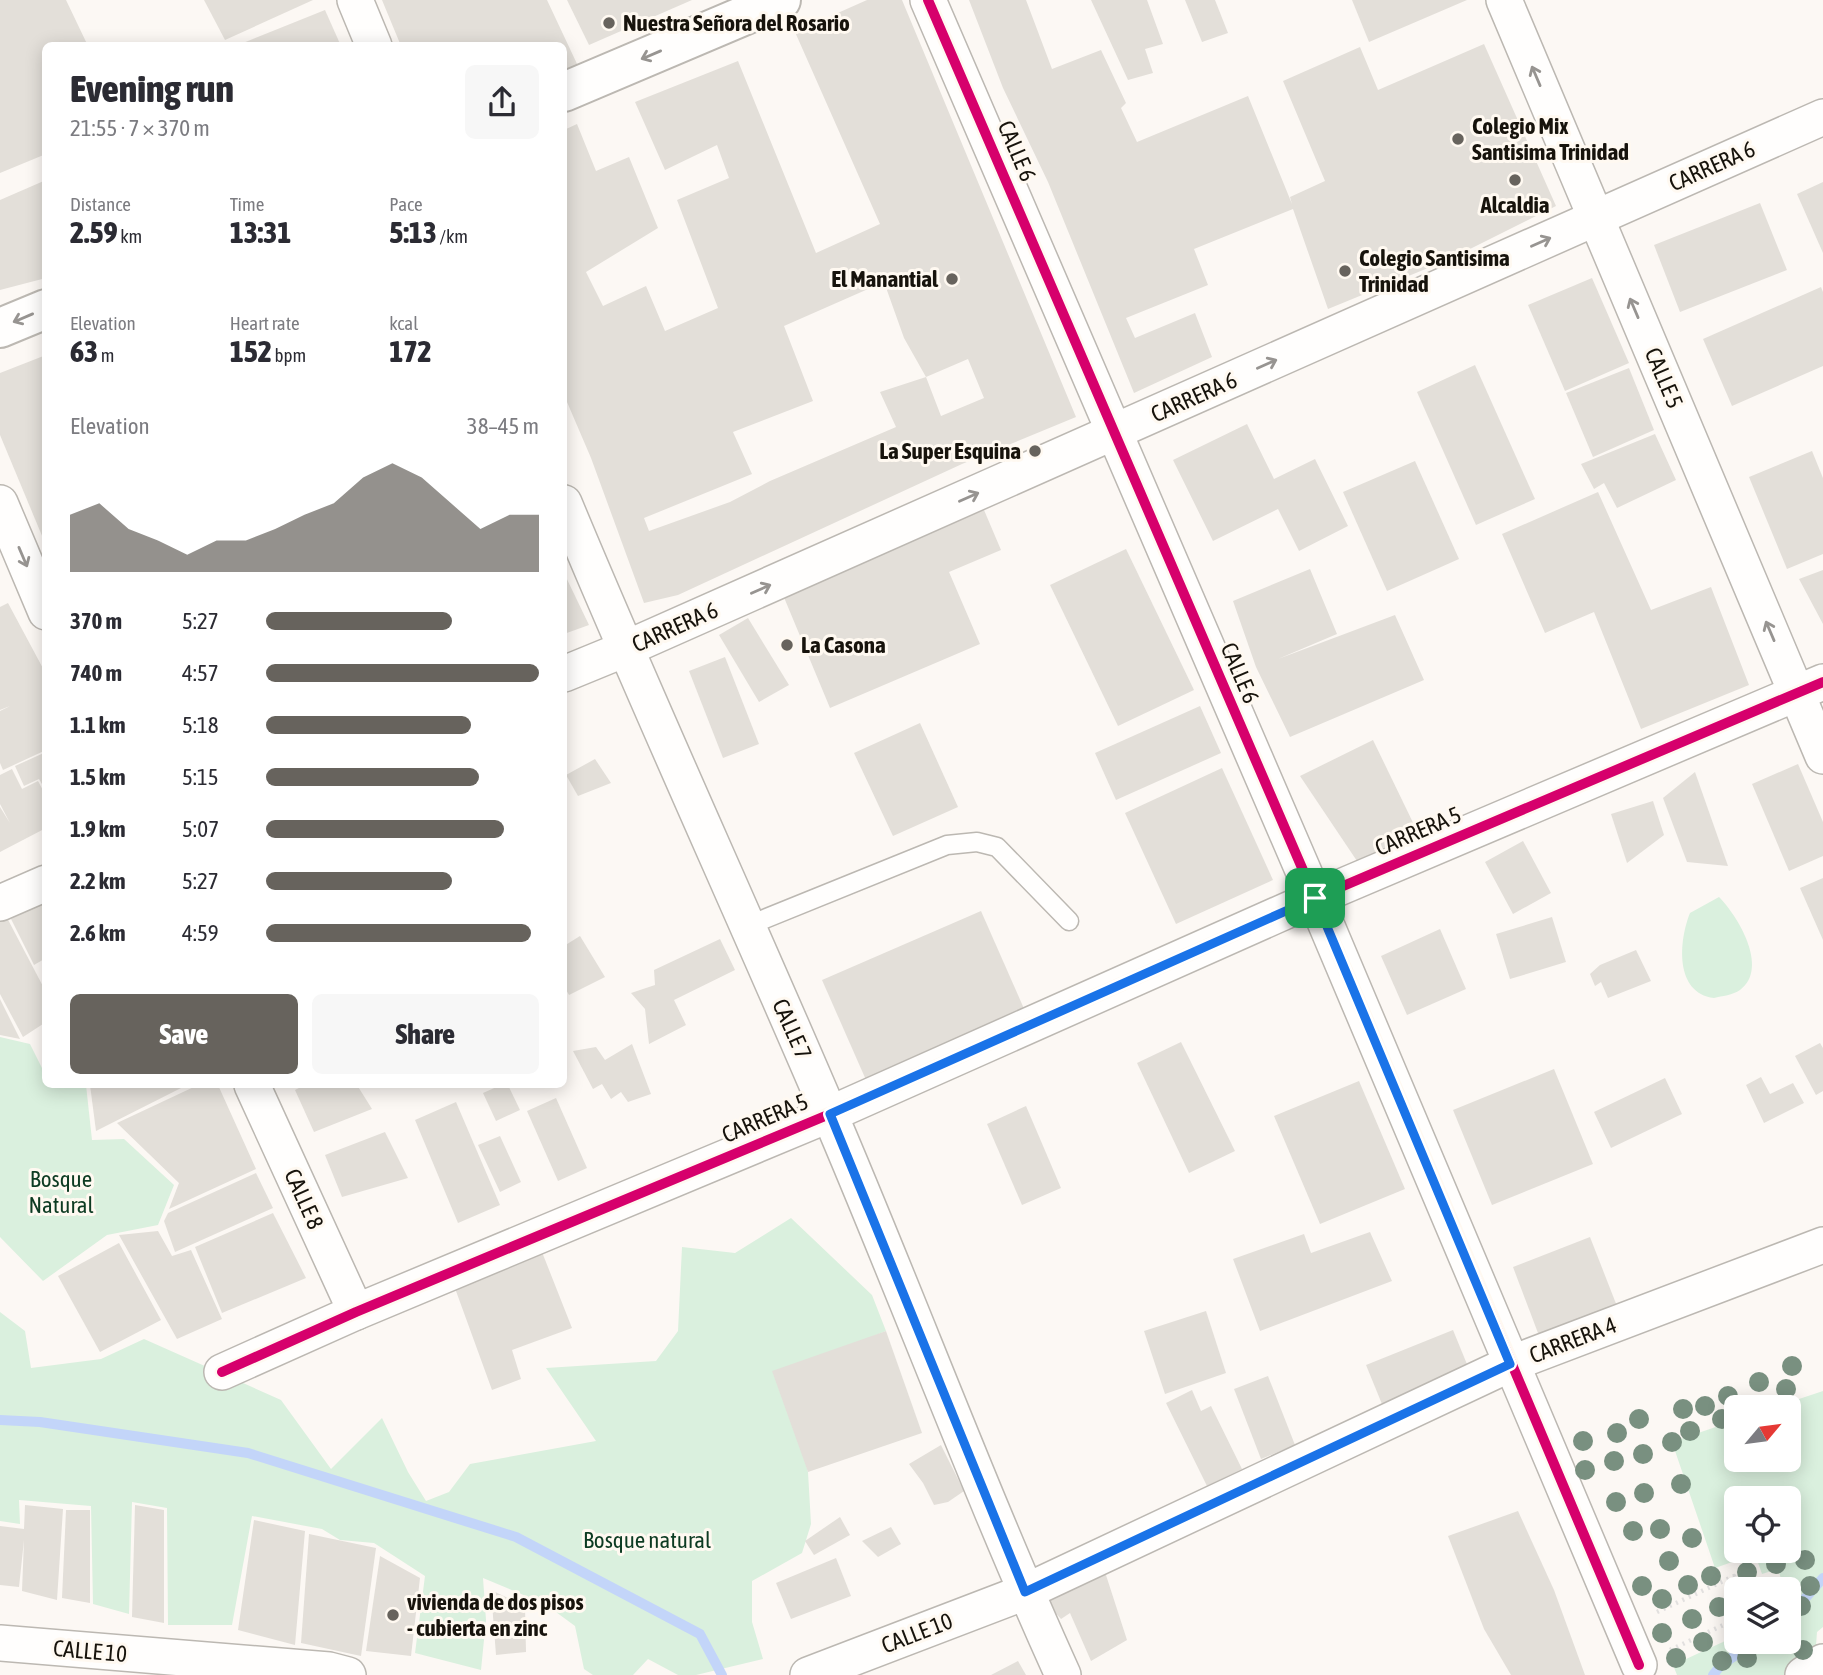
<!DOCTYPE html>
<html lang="en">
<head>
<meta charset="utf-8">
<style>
  body { margin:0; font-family:"Asap Condensed",sans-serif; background:#f7f7f7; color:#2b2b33; height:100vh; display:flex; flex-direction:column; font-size:26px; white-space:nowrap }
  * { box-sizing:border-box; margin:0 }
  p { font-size:23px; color:#7c7c81 }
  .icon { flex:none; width:38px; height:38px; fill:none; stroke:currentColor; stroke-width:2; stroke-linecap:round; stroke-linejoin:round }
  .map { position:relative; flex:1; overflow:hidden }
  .sheet { position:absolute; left:42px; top:42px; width:525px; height:1046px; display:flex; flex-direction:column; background:#fff; border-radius:10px; box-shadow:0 4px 18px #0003 }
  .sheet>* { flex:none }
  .needle { width:46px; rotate:61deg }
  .fabs { position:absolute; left:1724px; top:1395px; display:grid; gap:14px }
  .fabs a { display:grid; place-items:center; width:77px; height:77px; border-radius:10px; background:#fff; box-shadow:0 4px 18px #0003; font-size:35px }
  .pin { position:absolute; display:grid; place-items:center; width:60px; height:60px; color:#fff; margin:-30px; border-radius:14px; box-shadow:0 4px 10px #0006 }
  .round { display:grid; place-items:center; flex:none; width:74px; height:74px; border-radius:10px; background:#f7f7f7 }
  .summary { display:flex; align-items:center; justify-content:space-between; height:119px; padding:0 28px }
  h1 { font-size:38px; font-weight:800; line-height:52px }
  .metrics { display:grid; grid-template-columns:repeat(3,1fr); gap:10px; height:119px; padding:7px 28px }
  .metrics div { display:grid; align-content:center }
  .metrics b { font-size:30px; font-weight:800 }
  .metrics small { font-size:19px; font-weight:400 }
  .metrics p { font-size:19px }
  .chart { height:196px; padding:14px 28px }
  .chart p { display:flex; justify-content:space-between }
  .chart svg { width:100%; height:126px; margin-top:7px; fill:#67635d; opacity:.7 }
  .primary-button { display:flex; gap:14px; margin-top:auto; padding:14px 28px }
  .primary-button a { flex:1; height:80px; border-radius:10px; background:#67635d; color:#fff; font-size:28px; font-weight:800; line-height:80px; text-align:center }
  .primary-button a+a { background:#f7f7f7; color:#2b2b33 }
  ul { padding:0 28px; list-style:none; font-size:23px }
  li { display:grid; grid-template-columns:112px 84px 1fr; align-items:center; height:52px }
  li i { height:18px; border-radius:9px; background:#67635d }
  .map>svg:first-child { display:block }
  .green { fill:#daf0de; fill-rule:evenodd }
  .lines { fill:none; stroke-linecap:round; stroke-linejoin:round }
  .stream { stroke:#c3d5f9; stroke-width:10 }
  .building { fill:#e3dfd9; fill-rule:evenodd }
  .lane-casing { stroke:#bcb8b2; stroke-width:21 }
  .street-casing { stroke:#bcb8b2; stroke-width:38 }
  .secondary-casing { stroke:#bcb8b2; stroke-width:42 }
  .path { stroke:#e2e0df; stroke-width:4.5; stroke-dasharray:2 5; stroke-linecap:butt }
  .lane { stroke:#fffefd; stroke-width:18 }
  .street { stroke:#fffefd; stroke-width:35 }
  .secondary { stroke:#fffefd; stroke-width:38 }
  .cycleway-casing { stroke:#fff9f1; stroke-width:15 }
  .cycleway { stroke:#d6006c; stroke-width:10 }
  .tree { fill:#799080 }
  .oneway { stroke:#979491 }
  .route-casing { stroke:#fff; stroke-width:14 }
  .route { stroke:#1a73e8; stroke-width:9 }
  .poi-dot { fill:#67635d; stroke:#fff9f1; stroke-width:2.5 }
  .labels { text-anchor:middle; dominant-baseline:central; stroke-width:6; stroke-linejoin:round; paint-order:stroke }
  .poi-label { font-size:23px; font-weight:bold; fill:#17130c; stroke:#fff9f1; text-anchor:start }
  .street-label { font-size:23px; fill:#17130c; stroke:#fff9f1 }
  .park-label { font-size:23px; fill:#0d3b22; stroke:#fff9f1 }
</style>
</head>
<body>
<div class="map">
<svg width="1823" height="1675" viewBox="0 0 1823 1675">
  <rect width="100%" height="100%" fill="#fcf8f4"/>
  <!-- green -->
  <g class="green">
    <path d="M1719,897C1737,915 1770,968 1740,990C1733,995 1722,996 1714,998C1674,993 1679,940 1690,913Z"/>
    <polygon points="0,1037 30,1044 45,1074 46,1085 86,1085 92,1140 124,1139 174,1185 158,1225 107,1235 43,1281 0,1237"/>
    <polygon points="791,1218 872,1295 886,1331 831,1353 803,1452 808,1472 811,1524 802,1553 752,1581 752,1622 763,1659 696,1675 678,1675 648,1659 633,1675 593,1675 584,1669 575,1626 545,1604 483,1578 486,1620 481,1670 415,1653 425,1576 374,1543 340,1540 322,1529 252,1516 232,1625 168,1625 167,1508 132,1502 129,1614 93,1604 91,1506 19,1500 20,1524 0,1521 0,1312 25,1331 31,1368 101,1359 144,1339 281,1400 331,1469 382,1418 408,1472 426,1501 449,1492 470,1464 596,1441 546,1368 656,1361 678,1331 682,1247 735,1253"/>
    <path d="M1823,1391V1627L1817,1632L1815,1660L1792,1675H1677L1673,1665L1736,1636V1642H1788V1589H1784L1778,1569L1762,1574L1755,1554L1715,1568L1672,1442L1736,1420V1460H1788V1407H1775ZM1736,1498H1788V1550H1736Z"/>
  </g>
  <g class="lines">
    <!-- stream -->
    <g class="stream">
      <polyline points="0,1420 40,1422 248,1453 516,1537 700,1634 722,1675"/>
      <polyline points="1788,1618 1823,1578"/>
      <polyline points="1713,1675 1721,1665 1755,1642"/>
    </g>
  </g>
  <!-- building -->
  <g class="building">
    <polygon points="0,0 66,0 88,46 46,46 46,154 0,173"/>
    <polygon points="204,0 313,0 225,40"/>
    <polygon points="382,0 547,0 578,66 564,72 564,46 401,46"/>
    <polygon points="567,0 692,0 589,45"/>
    <path d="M867,0H902L1076,417L962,464L678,595L644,603L591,458L564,395V130L577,124L596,171L629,157L658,228L586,272L603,306L646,286L665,331L718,308L677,200L729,178L717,145L665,170L635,102L738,61L816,253L880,224L795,32ZM884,282L904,338L926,377L968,359L984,398L941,416L926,377L880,392L896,427L770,481L730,502L649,531L644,518L752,474L733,432L813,401L784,326Z"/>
    <polygon points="969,0 1026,0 1052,69 1101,50 1126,103 1121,108 1137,142 1248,96 1292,204 1290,197 1325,181 1283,81 1360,47 1378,90 1484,44 1556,206 1450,259 1328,309 1293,209 1194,249 1208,285 1126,318 1135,338 1195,313 1212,357 1134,393 1048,182 1003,88"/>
    <polygon points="1091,0 1147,0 1163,44 1145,49 1153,73 1128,80"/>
    <polygon points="1185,0 1215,0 1228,33 1202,42"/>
    <polygon points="1352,0 1467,0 1369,42"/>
    <polygon points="325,10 341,46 238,46 238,45"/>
    <polygon points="46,180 46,278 0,290 0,200"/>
    <polygon points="1823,182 1823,253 1797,194"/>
    <polygon points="1760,203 1787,270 1680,312 1654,245"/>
    <polygon points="1592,278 1629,363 1565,391 1528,305"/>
    <polygon points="1821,287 1823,292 1823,366 1732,406 1703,339"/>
    <polygon points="46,355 46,543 45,543 0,435 0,373"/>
    <polygon points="1475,365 1535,499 1476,525 1417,392"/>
    <polygon points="1629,368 1654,430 1593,457 1566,393"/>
    <polygon points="1247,424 1274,479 1315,459 1348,526 1299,551 1278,509 1213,541 1173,460"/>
    <polygon points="1655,434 1676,480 1617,508 1604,483 1594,489 1581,464"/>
    <polygon points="1812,451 1823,478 1823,554 1787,569 1749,477"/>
    <polygon points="1415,461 1459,559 1387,591 1343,492"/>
    <polygon points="1598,492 1651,610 1711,587 1749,685 1641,729 1594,612 1545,633 1502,534"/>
    <polygon points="984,510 1001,550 949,572 980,644 830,708 783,595"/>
    <polygon points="1126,549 1194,690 1118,726 1050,585"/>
    <polygon points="1310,569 1337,634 1278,659 1395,615 1424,680 1290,737 1256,667 1233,601"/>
    <polygon points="1823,570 1823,624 1799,579"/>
    <polygon points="564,573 589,625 564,634"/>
    <polygon points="8,603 46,674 46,750 3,770 0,763 0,711 10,706 0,710 0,607"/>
    <polygon points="748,618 789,685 759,702 719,635"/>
    <polygon points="725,657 759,744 723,758 689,671"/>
    <polygon points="1200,706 1221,753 1116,800 1095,753"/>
    <polygon points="920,723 958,807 893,836 854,753"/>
    <polygon points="1373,740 1419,835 1359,864 1300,776"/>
    <polygon points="46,752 46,791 39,779 24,786 15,766"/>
    <polygon points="595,759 611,783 578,796 566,775"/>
    <polygon points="1798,764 1823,822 1823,856 1789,871 1752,784"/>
    <polygon points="1222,768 1273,880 1176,924 1125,813"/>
    <polygon points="12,769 22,789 38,781 46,796 46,828 0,852 0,807 10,823 0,804 0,775"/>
    <polygon points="1695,772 1728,866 1687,862 1663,798"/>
    <polygon points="1653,801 1664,835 1627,863 1611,814"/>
    <polygon points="1523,841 1551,893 1513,914 1485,862"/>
    <polygon points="1823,878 1823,940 1800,888"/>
    <polygon points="45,901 46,958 34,965 11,919"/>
    <polygon points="981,911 1025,1011 866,1080 822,980"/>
    <polygon points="5,914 46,992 46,1022 23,1037 0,994 0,916"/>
    <polygon points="1552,917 1566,962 1510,979 1496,934"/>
    <polygon points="1440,929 1466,989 1407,1015 1381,956"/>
    <polygon points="580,936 605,977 569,995 564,986 564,946"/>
    <polygon points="720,939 735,970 674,1000 686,1025 649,1044 645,1009 631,993 655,985 654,970"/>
    <polygon points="1636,950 1651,981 1608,998 1601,982 1595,986 1590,974 1600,965"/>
    <polygon points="0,999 20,1039 0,1035"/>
    <polygon points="1181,1042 1235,1151 1189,1173 1137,1063"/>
    <polygon points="1820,1043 1823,1048 1823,1091 1816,1095 1795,1056"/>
    <polygon points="632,1044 651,1094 628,1102 621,1092 611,1099 602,1084 593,1089 573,1051 596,1047 605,1060"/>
    <polygon points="1554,1069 1593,1164 1492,1205 1453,1110"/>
    <polygon points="1761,1077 1770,1094 1793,1083 1804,1103 1764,1123 1746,1085"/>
    <polygon points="1665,1078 1682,1114 1611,1148 1594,1112"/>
    <polygon points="1359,1081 1405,1189 1320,1224 1274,1116"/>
    <polygon points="90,1085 187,1085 96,1131"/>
    <polygon points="198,1085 218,1085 256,1169 169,1209 179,1183 117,1123"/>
    <polygon points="305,1085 357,1085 372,1109 314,1132 295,1090"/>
    <polygon points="501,1085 508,1085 520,1110 496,1121 483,1093"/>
    <polygon points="556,1098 587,1168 558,1181 527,1111"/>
    <polygon points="456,1102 500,1205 458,1223 415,1120"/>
    <polygon points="1026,1106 1061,1188 1022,1205 987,1124"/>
    <polygon points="385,1132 408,1178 342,1197 325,1155"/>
    <polygon points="500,1136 521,1182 500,1192 478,1145"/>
    <polygon points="256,1173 273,1208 175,1252 164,1221 168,1213"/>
    <polygon points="273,1213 306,1278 222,1313 195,1247"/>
    <polygon points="158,1231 172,1256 191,1250 222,1319 177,1339 119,1235"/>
    <polygon points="1370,1232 1392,1281 1260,1331 1233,1259 1304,1234 1311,1253"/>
    <polygon points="1590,1237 1622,1319 1544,1349 1513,1267"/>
    <polygon points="119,1243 161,1320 100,1352 58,1276"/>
    <polygon points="540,1247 572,1328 512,1350 521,1379 492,1390 452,1280"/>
    <polygon points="1206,1311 1226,1373 1165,1394 1144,1331"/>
    <polygon points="1453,1330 1471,1374 1384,1409 1366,1365"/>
    <polygon points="886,1331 922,1433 808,1472 772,1371"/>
    <polygon points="1268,1376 1295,1445 1261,1459 1234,1389"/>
    <polygon points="1192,1390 1201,1411 1211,1406 1242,1469 1207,1486 1166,1403"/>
    <polygon points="941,1445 964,1491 948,1502 934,1505 923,1483 909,1464"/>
    <polygon points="25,1505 63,1509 57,1600 22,1591 24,1540 19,1587 0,1585 0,1526 24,1529"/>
    <polygon points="135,1505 164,1510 164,1623 132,1617"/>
    <polygon points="66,1510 90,1510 90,1603 62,1598"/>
    <polygon points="1518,1511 1554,1590 1585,1675 1511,1675 1484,1629 1448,1536"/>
    <polygon points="840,1517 850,1535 814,1555 805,1541"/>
    <polygon points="254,1520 305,1531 295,1645 238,1630"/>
    <polygon points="891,1527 901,1544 878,1557 862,1541"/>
    <polygon points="309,1534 376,1548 361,1656 301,1643"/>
    <polygon points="380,1556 420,1578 411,1656 366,1651"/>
    <polygon points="836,1558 851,1596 791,1619 776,1583"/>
    <polygon points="1105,1572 1127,1640 1091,1661 1070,1613 1061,1619 1043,1599"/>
    <polygon points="491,1590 525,1606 526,1652 496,1655"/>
    <polygon points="1018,1661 1026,1675 991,1675"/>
  </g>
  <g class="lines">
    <defs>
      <polyline id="lane" points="747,926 947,845 977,842 997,847 1069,921"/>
      <g id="street">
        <polyline points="355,0 374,46"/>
        <polyline points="928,0 1315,898 1639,1665"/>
        <polyline points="1504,0 1823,756"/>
        <polyline points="0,503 46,612"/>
        <path d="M564,503C649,708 742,909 829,1113C909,1300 979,1490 1063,1675"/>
        <polyline points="564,674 625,649 1823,117"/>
        <polyline points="0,903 46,883"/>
        <polyline points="252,1085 356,1312"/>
        <polyline points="222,1372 356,1312 830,1114 1315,898 1823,682"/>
        <polyline points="0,1643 329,1670 348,1675"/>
        <polyline points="808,1675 1025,1592 1510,1364 1823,1245"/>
        <polyline points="1803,1675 1823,1662"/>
      </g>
      <g id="secondary">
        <polyline points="564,92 781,0"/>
        <polyline points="0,328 46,309"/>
      </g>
    </defs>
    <!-- lane casing -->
    <use href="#lane" class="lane-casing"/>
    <!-- street casing -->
    <use href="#street" class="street-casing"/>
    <!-- secondary casing -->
    <use href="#secondary" class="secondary-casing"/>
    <!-- path -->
    <g class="path">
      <polyline points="1657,1612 1734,1576 1740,1589"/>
      <polyline points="1670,1650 1736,1619"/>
    </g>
    <!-- lane -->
    <use href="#lane" class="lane"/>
    <!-- street -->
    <use href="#street" class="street"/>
    <!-- secondary -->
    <use href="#secondary" class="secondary"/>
    <defs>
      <g id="cycleway">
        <polyline points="928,0 1315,898 1639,1665"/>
        <polyline points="222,1372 356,1312 830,1114 1315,898 1823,682"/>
      </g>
    </defs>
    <!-- cycleway casing -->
    <use href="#cycleway" class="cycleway-casing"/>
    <!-- cycleway -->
    <use href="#cycleway" class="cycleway"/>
  </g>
  <!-- trees -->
  <g class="tree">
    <circle cx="1792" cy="1366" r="10"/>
    <circle cx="1759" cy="1382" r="10"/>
    <circle cx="1786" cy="1389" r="10"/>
    <circle cx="1728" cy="1396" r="10"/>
    <circle cx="1705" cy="1406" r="10"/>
    <circle cx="1683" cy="1409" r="10"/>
    <circle cx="1639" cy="1419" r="10"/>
    <circle cx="1722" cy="1419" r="10"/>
    <circle cx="1690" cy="1431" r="10"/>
    <circle cx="1617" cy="1433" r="10"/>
    <circle cx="1583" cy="1441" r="10"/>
    <circle cx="1672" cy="1442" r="10"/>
    <circle cx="1643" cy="1454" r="10"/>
    <circle cx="1614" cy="1461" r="10"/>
    <circle cx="1585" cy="1470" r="10"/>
    <circle cx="1681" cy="1484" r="10"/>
    <circle cx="1644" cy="1493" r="10"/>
    <circle cx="1616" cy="1502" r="10"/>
    <circle cx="1660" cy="1529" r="10"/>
    <circle cx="1633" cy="1531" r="10"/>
    <circle cx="1692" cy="1538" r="10"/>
    <circle cx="1805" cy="1560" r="10"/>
    <circle cx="1669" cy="1561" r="10"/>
    <circle cx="1776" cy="1564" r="10"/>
    <circle cx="1747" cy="1572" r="10"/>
    <circle cx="1711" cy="1576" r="10"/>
    <circle cx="1688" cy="1585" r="10"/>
    <circle cx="1642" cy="1586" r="10"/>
    <circle cx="1810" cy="1586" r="10"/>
    <circle cx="1662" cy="1599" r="10"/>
    <circle cx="1801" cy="1606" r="10"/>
    <circle cx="1719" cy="1607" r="10"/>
    <circle cx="1692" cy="1619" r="10"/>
    <circle cx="1662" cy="1633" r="10"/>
    <circle cx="1703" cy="1642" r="10"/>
    <circle cx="1803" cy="1650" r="10"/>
    <circle cx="1676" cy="1658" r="10"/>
    <circle cx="1747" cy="1658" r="10"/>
    <circle cx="1722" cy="1661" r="10"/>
  </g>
  <!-- one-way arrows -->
  <defs><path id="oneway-shaft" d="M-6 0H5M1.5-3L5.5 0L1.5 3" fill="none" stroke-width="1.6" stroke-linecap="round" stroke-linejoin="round" transform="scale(1.75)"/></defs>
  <g class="oneway">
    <use href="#oneway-shaft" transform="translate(651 55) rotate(157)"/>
    <use href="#oneway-shaft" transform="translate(1536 76) rotate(-113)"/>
    <use href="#oneway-shaft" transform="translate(1541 242) rotate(-24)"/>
    <use href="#oneway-shaft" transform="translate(1634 308) rotate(-113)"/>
    <use href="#oneway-shaft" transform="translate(23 318) rotate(157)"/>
    <use href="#oneway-shaft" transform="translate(1267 364) rotate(-24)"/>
    <use href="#oneway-shaft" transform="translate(969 497) rotate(-24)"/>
    <use href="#oneway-shaft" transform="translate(23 557) rotate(67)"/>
    <use href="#oneway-shaft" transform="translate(761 589) rotate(-24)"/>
    <use href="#oneway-shaft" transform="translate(1770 631) rotate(-113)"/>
  </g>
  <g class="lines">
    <defs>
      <polygon id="route" points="1315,898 1510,1364 1025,1592 830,1114"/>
    </defs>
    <!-- route casing -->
    <use href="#route" class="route-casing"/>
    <!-- route -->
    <use href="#route" class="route"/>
  </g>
  <!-- markers -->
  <g class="poi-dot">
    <circle cx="609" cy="23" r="7"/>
    <circle cx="1458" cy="139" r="7"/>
    <circle cx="1515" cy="180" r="7"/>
    <circle cx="1345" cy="271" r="7"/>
    <circle cx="952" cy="279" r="7"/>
    <circle cx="1035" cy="451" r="7"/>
    <circle cx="787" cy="645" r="7"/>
    <circle cx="393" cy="1615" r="7"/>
  </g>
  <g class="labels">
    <!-- poi labels -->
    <g class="poi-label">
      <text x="623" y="23">Nuestra Señora del Rosario</text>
      <text x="1472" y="126">Colegio Mix<tspan x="1472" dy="26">Santisima Trinidad</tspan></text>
      <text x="1515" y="205" text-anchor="middle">Alcaldia</text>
      <text x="1359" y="258">Colegio Santisima<tspan x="1359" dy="26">Trinidad</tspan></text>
      <text x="938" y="279" text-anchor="end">El Manantial</text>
      <text x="1021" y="451" text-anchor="end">La Super Esquina</text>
      <text x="801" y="645">La Casona</text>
      <text x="407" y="1602">vivienda de dos pisos<tspan x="407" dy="26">- cubierta en zinc</tspan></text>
    </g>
    <!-- street labels -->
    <g class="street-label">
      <text transform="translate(1017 151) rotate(67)">CALLE 6</text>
      <text transform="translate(1712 166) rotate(-24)">CARRERA 6</text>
      <text transform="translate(1664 378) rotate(67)">CALLE 5</text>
      <text transform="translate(1194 397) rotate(-24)">CARRERA 6</text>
      <text transform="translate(675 627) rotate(-24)">CARRERA 6</text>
      <text transform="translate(1240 673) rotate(67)">CALLE 6</text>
      <text transform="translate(1418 831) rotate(-23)">CARRERA 5</text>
      <text transform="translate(792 1029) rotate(66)">CALLE 7</text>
      <text transform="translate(765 1118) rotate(-23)">CARRERA 5</text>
      <text transform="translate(304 1199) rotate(66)">CALLE 8</text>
      <text transform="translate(1573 1340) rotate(-21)">CARRERA 4</text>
      <text transform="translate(917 1633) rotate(-21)">CALLE 10</text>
      <text transform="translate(90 1651) rotate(5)">CALLE 10</text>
    </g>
    <!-- park labels -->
    <g class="park-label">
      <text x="61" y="1179">Bosque<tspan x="61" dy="26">Natural</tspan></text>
      <text x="647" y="1540">Bosque natural</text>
    </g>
  </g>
</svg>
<div class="fabs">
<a><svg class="needle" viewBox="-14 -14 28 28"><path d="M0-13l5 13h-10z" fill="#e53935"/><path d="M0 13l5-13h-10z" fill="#7c7c81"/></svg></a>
<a><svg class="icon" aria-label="locate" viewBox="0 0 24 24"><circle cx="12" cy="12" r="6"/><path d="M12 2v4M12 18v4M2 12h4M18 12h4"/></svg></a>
<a><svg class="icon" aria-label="layers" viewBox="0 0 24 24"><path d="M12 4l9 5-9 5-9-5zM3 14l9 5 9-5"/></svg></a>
</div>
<div class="pin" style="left:1315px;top:898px;background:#1e9e55"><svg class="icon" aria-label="arrive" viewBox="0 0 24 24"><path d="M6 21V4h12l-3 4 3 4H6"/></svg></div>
<section class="sheet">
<div class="summary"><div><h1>Evening run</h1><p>21:55 · 7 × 370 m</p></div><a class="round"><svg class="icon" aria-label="share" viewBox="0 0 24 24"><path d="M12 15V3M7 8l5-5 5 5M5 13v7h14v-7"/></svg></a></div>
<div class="metrics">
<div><p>Distance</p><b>2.59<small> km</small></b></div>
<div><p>Time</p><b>13:31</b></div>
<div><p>Pace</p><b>5:13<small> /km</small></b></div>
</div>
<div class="metrics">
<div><p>Elevation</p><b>63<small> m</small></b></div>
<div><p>Heart rate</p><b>152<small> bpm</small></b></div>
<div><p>kcal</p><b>172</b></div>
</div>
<div class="chart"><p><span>Elevation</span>38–45 m</p>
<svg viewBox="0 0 160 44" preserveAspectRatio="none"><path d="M0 44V24L10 20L20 29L30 33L40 38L50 33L60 33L70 29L80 24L90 20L100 11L110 6L120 11L130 20L140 29L150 24L160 24V44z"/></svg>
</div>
<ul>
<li><b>370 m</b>5:27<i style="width:68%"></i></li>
<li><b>740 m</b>4:57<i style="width:100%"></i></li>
<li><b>1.1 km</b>5:18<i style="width:75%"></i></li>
<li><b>1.5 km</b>5:15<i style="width:78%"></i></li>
<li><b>1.9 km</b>5:07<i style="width:87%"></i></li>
<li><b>2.2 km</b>5:27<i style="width:68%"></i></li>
<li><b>2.6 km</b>4:59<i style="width:97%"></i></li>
</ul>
<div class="primary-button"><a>Save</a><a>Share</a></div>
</section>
</div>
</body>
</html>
